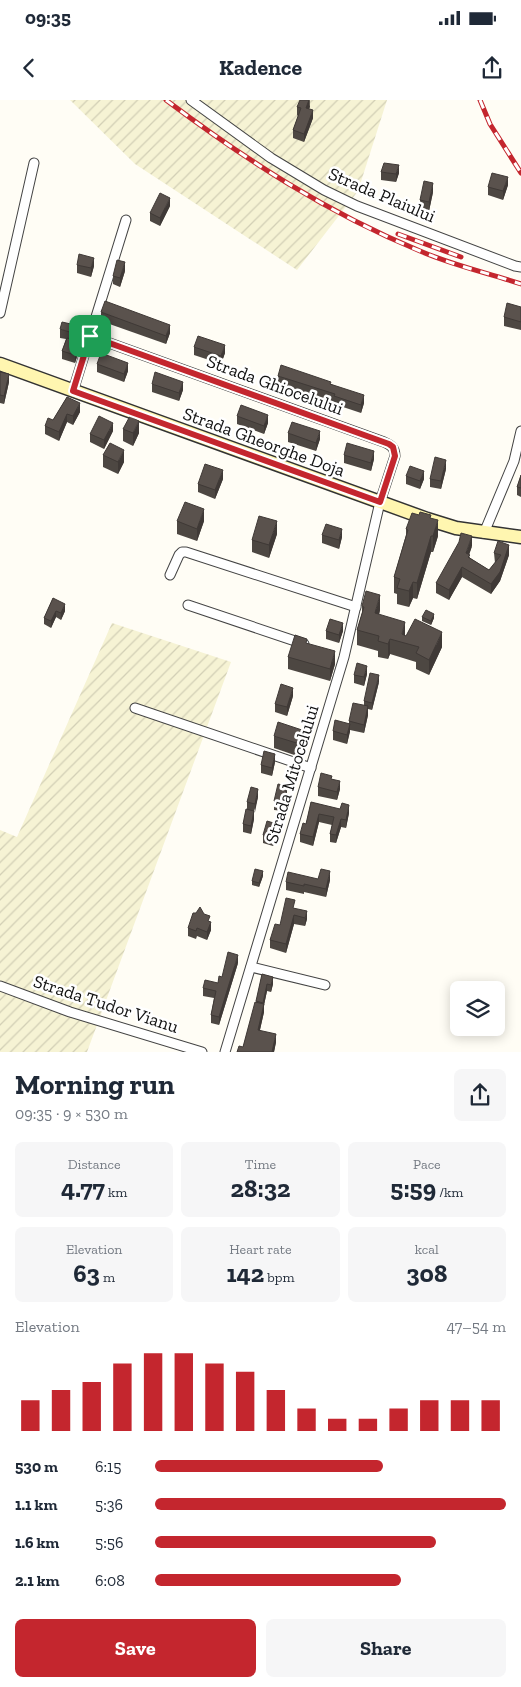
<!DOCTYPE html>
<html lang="en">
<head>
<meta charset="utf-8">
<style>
  body { margin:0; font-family:"Zilla Slab",serif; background:#f6f6f7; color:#1f2937; height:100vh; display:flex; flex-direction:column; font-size:19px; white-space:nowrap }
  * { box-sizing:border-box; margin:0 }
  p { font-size:16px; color:#747a83 }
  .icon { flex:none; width:28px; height:28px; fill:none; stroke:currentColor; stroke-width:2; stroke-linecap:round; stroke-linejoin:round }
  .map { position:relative; height:952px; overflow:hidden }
  .panel { display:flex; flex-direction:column; background:#fff; flex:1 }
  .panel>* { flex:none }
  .tools { position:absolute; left:450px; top:881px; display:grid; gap:10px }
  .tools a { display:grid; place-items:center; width:55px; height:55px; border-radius:8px; background:#fff; box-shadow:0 2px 12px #0003; font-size:25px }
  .pin { position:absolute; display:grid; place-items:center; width:42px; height:42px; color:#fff; margin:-21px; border-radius:10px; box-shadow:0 2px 8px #0006 }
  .round { display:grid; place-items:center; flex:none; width:52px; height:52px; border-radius:8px; background:#f6f6f7 }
  .summary { display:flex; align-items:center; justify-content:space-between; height:85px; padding:0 15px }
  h1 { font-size:28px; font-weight:800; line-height:38px }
  .metrics { display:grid; grid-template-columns:repeat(3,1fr); gap:8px; height:85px; padding:5px 15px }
  .metrics div { display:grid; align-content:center; border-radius:8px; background:#f6f6f7; text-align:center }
  .metrics b { font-size:25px; font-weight:800 }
  .metrics small { font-size:14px; font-weight:400 }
  .metrics p { font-size:14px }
  .chart { height:140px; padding:10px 15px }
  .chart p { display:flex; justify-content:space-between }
  .chart svg { width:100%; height:90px; margin-top:5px; stroke:#c4262e; stroke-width:6 }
  .cta { display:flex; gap:10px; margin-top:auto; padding:10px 15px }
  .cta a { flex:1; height:58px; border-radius:8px; background:#c4262e; color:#fff; font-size:20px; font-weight:800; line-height:58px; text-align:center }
  .cta a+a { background:#f6f6f7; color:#1f2937 }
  ul { padding:0 15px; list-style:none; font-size:16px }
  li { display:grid; grid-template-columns:80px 60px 1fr; align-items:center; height:38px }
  li i { height:12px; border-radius:6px; background:#c4262e }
  .status { display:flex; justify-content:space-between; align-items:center; height:35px; padding:0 25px; background:#fff; direction:ltr }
  .status svg { height:14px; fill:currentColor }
  header { display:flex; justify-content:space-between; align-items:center; height:65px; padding:0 15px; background:#fff; font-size:22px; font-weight:800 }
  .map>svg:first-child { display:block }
  .farmland { fill:url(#farmland-furrows) }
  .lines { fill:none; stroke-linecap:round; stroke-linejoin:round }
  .street-casing { stroke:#444; stroke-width:11 }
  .secondary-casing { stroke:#333; stroke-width:15 }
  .street { stroke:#fff; stroke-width:9 }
  .secondary { stroke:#fff6b0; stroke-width:12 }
  .rail-casing { stroke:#c4262e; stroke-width:5 }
  .rail { stroke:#fff; stroke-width:3; stroke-dasharray:9; stroke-linecap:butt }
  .wall { fill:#4d4742 }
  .shaded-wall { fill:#3f3936 }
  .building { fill:#5a524d; stroke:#3f3936 }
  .route-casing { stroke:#fff; stroke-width:10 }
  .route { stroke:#c4262e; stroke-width:6 }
  .labels { text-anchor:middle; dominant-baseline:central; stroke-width:5; stroke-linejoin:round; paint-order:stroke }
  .street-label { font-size:18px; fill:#111; stroke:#fff }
</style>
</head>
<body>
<div class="status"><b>09:35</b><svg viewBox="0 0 49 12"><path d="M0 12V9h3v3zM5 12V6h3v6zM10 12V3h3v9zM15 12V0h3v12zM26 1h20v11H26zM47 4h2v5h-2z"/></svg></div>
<header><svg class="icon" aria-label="back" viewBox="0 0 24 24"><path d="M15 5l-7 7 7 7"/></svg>Kadence<svg class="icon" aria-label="share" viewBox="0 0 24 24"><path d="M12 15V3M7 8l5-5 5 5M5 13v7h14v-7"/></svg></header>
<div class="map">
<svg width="521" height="952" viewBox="0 0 521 952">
  <defs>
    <pattern id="farmland-furrows" width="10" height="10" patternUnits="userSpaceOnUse" patternTransform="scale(1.25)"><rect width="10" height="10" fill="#f6f3d4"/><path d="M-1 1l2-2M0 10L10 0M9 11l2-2" fill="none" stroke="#d2cfb5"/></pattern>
  </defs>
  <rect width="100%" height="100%" fill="#fffdf5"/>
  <!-- farmland -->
  <g class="farmland">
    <polygon points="70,0 387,0 358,91 297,170 135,64"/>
    <polygon points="112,523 231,562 87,952 0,952 0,730 17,737"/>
  </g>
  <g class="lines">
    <defs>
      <g id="street">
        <polyline points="191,0 271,58 324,90 357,106 515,166 521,167"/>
        <polyline points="0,213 34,63"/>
        <path d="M90,236L384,342C391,345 395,348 395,356L380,402L344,557L225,952"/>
        <polyline points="73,291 126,120"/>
        <polyline points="484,433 514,361 521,331"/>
        <polyline points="170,475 179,455 182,452 186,452 356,507"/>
        <polyline points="188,505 304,544"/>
        <polyline points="135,608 311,668"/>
        <polyline points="251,867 325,885"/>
        <polyline points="0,886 70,912 202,952"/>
      </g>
      <polyline id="secondary" points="0,264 427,419 456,428 521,437"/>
    </defs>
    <!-- street casing -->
    <use href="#street" class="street-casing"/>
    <!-- secondary casing -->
    <use href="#secondary" class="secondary-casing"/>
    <!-- street -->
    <use href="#street" class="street"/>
    <!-- secondary -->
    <use href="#secondary" class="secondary"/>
    <defs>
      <g id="rail">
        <path d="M166,0C246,60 326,112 420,151C452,165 488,173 521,184"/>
        <polyline points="480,0 490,24 521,73"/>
        <polyline points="398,134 461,157"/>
      </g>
    </defs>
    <!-- rail casing -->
    <use href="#rail" class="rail-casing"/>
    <!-- rail -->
    <use href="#rail" class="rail"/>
  </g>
  <!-- wall -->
  <g class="wall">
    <polygon points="310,0 309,9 313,18 304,42 293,38 293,30 298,16 297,15 297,7"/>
    <polygon points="381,72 399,73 396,82 381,80"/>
    <polygon points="508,85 503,100 488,95 488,87"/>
    <polygon points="433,92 429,111 420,109 420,100"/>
    <polygon points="170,106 160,126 150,121 150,113"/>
    <polygon points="77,165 94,166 91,177 77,173"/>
    <polygon points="125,171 120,187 113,184 113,176"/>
    <polygon points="521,207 521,230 504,226 504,217"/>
    <polygon points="101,212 170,233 166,244 101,221"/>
    <polygon points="60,229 75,233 73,240 79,250 75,263 62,259 62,251 66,239 60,238"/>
    <polygon points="194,247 225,253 221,264 194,255"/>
    <polygon points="97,264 128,271 124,282 97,272"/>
    <polygon points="0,272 9,282 4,304 0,303"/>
    <polygon points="278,276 331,284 364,303 361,313 334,304 334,302 278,284"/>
    <polygon points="152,284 183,290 179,301 152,292"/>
    <polygon points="67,297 80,312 73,325 67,322 59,341 45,334 45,326 53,320"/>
    <polygon points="237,316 268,323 264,334 237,324"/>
    <polygon points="123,329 139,333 133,346 123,341"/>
    <polygon points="113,331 104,349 90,342 90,334"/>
    <polygon points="288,333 320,339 316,351 288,342"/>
    <polygon points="103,355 124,362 118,374 103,367"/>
    <polygon points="344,355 374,359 371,371 344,363"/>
    <polygon points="446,369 441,389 430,387 430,379"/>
    <polygon points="521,375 521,397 517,395 517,387"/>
    <polygon points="406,376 424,379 420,389 406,384"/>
    <polygon points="223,379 215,399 198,392 198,384"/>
    <polygon points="431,418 438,436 433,452 431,452 417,499 413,498 409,507 397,504 397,494 394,493 394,477 406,435 406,429"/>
    <polygon points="177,421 204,421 197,441 177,434"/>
    <polygon points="277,434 269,458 252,452 252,440"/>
    <polygon points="322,435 342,437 339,449 322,443"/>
    <polygon points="472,446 469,455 470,458 489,470 495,463 494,453 509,455 500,481 491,494 462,477 449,500 436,493 436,483"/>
    <polygon points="53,498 65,511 61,520 56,517 51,528 44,524 44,518"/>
    <polygon points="362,506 380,510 379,515 405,536 442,547 429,575 416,569 416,562 390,554 388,559 378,557 378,551 357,545 357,530 362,513"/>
    <polygon points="422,517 434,518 431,525 422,521"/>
    <polygon points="326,531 343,531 339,543 326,539"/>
    <polygon points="307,543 335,564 330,581 288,569 288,557"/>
    <polygon points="367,574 364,586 354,583 354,575"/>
    <polygon points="379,582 372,610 368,609 368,615 364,633 350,630 347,644 333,640 333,631 349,624 349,621 364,606 364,601"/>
    <polygon points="293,596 287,616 275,612 275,604"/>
    <polygon points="274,636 308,644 303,658 274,648"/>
    <polygon points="275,662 272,676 261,673 261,665"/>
    <polygon points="332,679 340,689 337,700 318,696 318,687"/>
    <polygon points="287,694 283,711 274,710 274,701"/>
    <polygon points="258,697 254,712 254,719 251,734 243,732 243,724 247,709 247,702"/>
    <polygon points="311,702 349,713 346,728 341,727 336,743 330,742 330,734 332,725 319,722 313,746 300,742 300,734 306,724"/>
    <polygon points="277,732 273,746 263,743 263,735"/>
    <polygon points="263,776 259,787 252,785 252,781"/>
    <polygon points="318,779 330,780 326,797 304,792 304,794 286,790 286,782"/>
    <polygon points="295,808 307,819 305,826 294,824 286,853 270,848 270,840 280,825"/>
    <polygon points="210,822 211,830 207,840 197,836 196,839 188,836 188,828"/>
    <polygon points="238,863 219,925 211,923 211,915 214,898 203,896 203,888 218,883 222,877"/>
    <polygon points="262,874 273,884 271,892 267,891 264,905 264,912 260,930 276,942 274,952 237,952 243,947 256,902"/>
  </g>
  <!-- shaded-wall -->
  <g class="shaded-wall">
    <polygon points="309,0 310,7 306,16 306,8"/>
    <polygon points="313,10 313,18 304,42 304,34"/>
    <polygon points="399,65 399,73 396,82 396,74"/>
    <polygon points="508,77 508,85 503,100 503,91"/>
    <polygon points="433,83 433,92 429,111 429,102"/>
    <polygon points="170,98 170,106 160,126 160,118"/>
    <polygon points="94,158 94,166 91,177 91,168"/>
    <polygon points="125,162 125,171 120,187 120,178"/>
    <polygon points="75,225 75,233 73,241 73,233"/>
    <polygon points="170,225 170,233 166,244 166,236"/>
    <polygon points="79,241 79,250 75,263 75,255"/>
    <polygon points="225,245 225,253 221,264 221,256"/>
    <polygon points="128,263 128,271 124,282 124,274"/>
    <polygon points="9,274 9,282 4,304 4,296"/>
    <polygon points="183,282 183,290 179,301 179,293"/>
    <polygon points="364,295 364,303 361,313 361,305"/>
    <polygon points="80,303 80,312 73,325 73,316"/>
    <polygon points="67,314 67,322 59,341 59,332"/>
    <polygon points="268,315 268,323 264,334 264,326"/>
    <polygon points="139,321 139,333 133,346 133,333"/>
    <polygon points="113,323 113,331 104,349 104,340"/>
    <polygon points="320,331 320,339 316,351 316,343"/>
    <polygon points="124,350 124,362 118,374 118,362"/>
    <polygon points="374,351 374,359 371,371 371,363"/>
    <polygon points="446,360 446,369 441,389 441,381"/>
    <polygon points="223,370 223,379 215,399 215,390"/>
    <polygon points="424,371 424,379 420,389 420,381"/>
    <polygon points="204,409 204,421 197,441 197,429"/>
    <polygon points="438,420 438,436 433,452 433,436"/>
    <polygon points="277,421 277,434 269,458 269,445"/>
    <polygon points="342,429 342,437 339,449 339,440"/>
    <polygon points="431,436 431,452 417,499 417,483"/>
    <polygon points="472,436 472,446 466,463 466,453"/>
    <polygon points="509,445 509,455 500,481 491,494 491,484"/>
    <polygon points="462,467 462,477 449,500 449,490"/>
    <polygon points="413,482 413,498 409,507 409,491"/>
    <polygon points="380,495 380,510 375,529 375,513"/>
    <polygon points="65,504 65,511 61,520 61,513"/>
    <polygon points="56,511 56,517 51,528 51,521"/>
    <polygon points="434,514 434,518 431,525 431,521"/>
    <polygon points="405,522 405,537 402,534"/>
    <polygon points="343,523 343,531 339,543 339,535"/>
    <polygon points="442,532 442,547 429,575 429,560"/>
    <polygon points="390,539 390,554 388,559 388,544"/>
    <polygon points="335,551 335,564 330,581 330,569"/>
    <polygon points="367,566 367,574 364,586 364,577"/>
    <polygon points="379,575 379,582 372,610 372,603"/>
    <polygon points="293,588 293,596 287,616 287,607"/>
    <polygon points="368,606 368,615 364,633 364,625"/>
    <polygon points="350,624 350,632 347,644 347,635"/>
    <polygon points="308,632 308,644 303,658 303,645"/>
    <polygon points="275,654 275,662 272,676 272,668"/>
    <polygon points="340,681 340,689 337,700 337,692"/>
    <polygon points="287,686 287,694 283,711 283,703"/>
    <polygon points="258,689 258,697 255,712 255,704"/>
    <polygon points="349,705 349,713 346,728 346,720"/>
    <polygon points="254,711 254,719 251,734 251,726"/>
    <polygon points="319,714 319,722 313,746 313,737"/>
    <polygon points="341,719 341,727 336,743 336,735"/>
    <polygon points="277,724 277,732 273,746 273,737"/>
    <polygon points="263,771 263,776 259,787 259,783"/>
    <polygon points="330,771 330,780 326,797 326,789"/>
    <polygon points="307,811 307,819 305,826 305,818"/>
    <polygon points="294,815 294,824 286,853 286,844"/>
    <polygon points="211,822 211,830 207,840 207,832"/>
    <polygon points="238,855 238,863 219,925 219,917"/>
    <polygon points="273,877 273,884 271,892 271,885"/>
    <polygon points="267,884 267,891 264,905 264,912 258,938 258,930 263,903"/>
    <polygon points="276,934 276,942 274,952 272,952"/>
  </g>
  <!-- building -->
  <g class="building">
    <polygon points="300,0 309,0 306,8 313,10 304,34 293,30 301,8 297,7"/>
    <polygon points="384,63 399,65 396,74 381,72"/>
    <polygon points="492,73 508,77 503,91 488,87"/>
    <polygon points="424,81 433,83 429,102 420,100"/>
    <polygon points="160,93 170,98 160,118 150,113"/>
    <polygon points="79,154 94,158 91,168 77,165"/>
    <polygon points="117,160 125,162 120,178 113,176"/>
    <polygon points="105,201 170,225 166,236 101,212"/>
    <polygon points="507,203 521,207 521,222 504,217"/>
    <polygon points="62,222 75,225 73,233 60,229"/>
    <polygon points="198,236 225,245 221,256 194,247"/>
    <polygon points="67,238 79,241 75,255 62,251"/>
    <polygon points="101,253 128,263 124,274 97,264"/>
    <polygon points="281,265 331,282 330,284 364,295 361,305 334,296 335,294 278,276"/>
    <polygon points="0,272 9,274 4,296 0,295"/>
    <polygon points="155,272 183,282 179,293 152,284"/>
    <polygon points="67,297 80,303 73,316 67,314 59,332 45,326 48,318 53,320"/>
    <polygon points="241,305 268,315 264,326 237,316"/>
    <polygon points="99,316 113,323 104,340 90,334"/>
    <polygon points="130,316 139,321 133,333 123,329"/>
    <polygon points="292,322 320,331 316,343 288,333"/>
    <polygon points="110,343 124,350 118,362 103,355"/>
    <polygon points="347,343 374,351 371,363 344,355"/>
    <polygon points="435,357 446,360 441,381 430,379"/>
    <polygon points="205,364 223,370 215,390 198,384"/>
    <polygon points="410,366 424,371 420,381 406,376"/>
    <polygon points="521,375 521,388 517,387"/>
    <polygon points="185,402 204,409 197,429 177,421"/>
    <polygon points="420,412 431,415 430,418 438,420 433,436 431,436 417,483 413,482 409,491 397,488 400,479 394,477 408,430 406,429 412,413 419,415"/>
    <polygon points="259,416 277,421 269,445 252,440"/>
    <polygon points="326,424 342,429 339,440 322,435"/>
    <polygon points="461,433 472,436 466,453 470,455 468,457 489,470 501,455 494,453 498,441 509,445 500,472 491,484 462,467 449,490 436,483 459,442"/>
    <polygon points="366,491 380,495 375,513 405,522 402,534 406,536 415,519 442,532 429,560 416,553 419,547 390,539 388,544 378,541 379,536 357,530 364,507 362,506"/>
    <polygon points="53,498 65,504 61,513 56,511 51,521 44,518"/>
    <polygon points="426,510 434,514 431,521 422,517"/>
    <polygon points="330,519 343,523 339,535 326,531"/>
    <polygon points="295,535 307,539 306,543 335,551 330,569 288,557"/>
    <polygon points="357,563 367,566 364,577 354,575"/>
    <polygon points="370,573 379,575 372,603 364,601"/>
    <polygon points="281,584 293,588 287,607 275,604"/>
    <polygon points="353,603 368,606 364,625 349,621"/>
    <polygon points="335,620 350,624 347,635 333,631"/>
    <polygon points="278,622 308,632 303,645 274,636"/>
    <polygon points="264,651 275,654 272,668 261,665"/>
    <polygon points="321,673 332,676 331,679 340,681 337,692 318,687"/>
    <polygon points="278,684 287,686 283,703 274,701"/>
    <polygon points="251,687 258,689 255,704 247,702"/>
    <polygon points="311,702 340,709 342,703 349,705 346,720 341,719 336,735 330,734 334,717 319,714 313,737 300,734 303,723 306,724"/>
    <polygon points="246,709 254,711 251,726 243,724"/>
    <polygon points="267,721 277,724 273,737 263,735"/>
    <polygon points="255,769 263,771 259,783 252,781"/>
    <polygon points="321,769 330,771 326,789 304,784 304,786 286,782 288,772 318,779"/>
    <polygon points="286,798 295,800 293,808 307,811 305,818 294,815 286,844 270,840 275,824 280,825"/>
    <polygon points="200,807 204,814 210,816 208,821 211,822 207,832 197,828 196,831 188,828 193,813 196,813"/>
    <polygon points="228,852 238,855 219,917 211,915 216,891 203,888 205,880 218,883 219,876 222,877"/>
    <polygon points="262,874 273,877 271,885 267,884 263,903 256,901"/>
    <polygon points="255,902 264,904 258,930 276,934 272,952 237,952 239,946 243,947"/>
  </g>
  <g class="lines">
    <defs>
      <polygon id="route" points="90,236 389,344 393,347 395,356 380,402 73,291"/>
    </defs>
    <!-- route casing -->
    <use href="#route" class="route-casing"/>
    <!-- route -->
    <use href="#route" class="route"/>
  </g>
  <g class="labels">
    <!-- street labels -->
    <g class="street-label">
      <text transform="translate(382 95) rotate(23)">Strada Plaiului</text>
      <text transform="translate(275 285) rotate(20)">Strada Ghiocelului</text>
      <text transform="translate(264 342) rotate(20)">Strada Gheorghe Doja</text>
      <text transform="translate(292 674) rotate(-73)">Strada Mitocelului</text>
      <text transform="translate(106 904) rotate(18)">Strada Tudor Vianu</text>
    </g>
  </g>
</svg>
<div class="tools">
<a><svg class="icon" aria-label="layers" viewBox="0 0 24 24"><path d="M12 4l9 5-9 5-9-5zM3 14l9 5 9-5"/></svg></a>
</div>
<div class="pin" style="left:90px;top:236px;background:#1e9e55"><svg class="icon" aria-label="arrive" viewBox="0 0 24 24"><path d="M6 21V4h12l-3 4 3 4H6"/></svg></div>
</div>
<section class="panel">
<div class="summary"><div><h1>Morning run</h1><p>09:35 · 9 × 530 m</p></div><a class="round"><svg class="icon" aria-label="share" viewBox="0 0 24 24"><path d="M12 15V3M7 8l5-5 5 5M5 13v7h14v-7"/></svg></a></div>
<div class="metrics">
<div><p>Distance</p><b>4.77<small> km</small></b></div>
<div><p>Time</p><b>28:32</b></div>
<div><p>Pace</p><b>5:59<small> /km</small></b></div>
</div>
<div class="metrics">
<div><p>Elevation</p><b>63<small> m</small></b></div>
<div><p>Heart rate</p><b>142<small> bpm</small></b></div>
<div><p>kcal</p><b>308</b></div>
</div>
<div class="chart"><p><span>Elevation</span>47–54 m</p>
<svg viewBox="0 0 160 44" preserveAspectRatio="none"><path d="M5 44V29M15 44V24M25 44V20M35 44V11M45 44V6M55 44V6M65 44V11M75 44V15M85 44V24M95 44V33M105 44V38M115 44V38M125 44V33M135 44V29M145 44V29M155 44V29"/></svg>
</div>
<ul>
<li><b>530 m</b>6:15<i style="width:65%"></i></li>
<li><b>1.1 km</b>5:36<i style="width:100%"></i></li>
<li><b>1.6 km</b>5:56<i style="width:80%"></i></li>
<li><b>2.1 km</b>6:08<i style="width:70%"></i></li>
</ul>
<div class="cta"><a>Save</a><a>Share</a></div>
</section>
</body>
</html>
